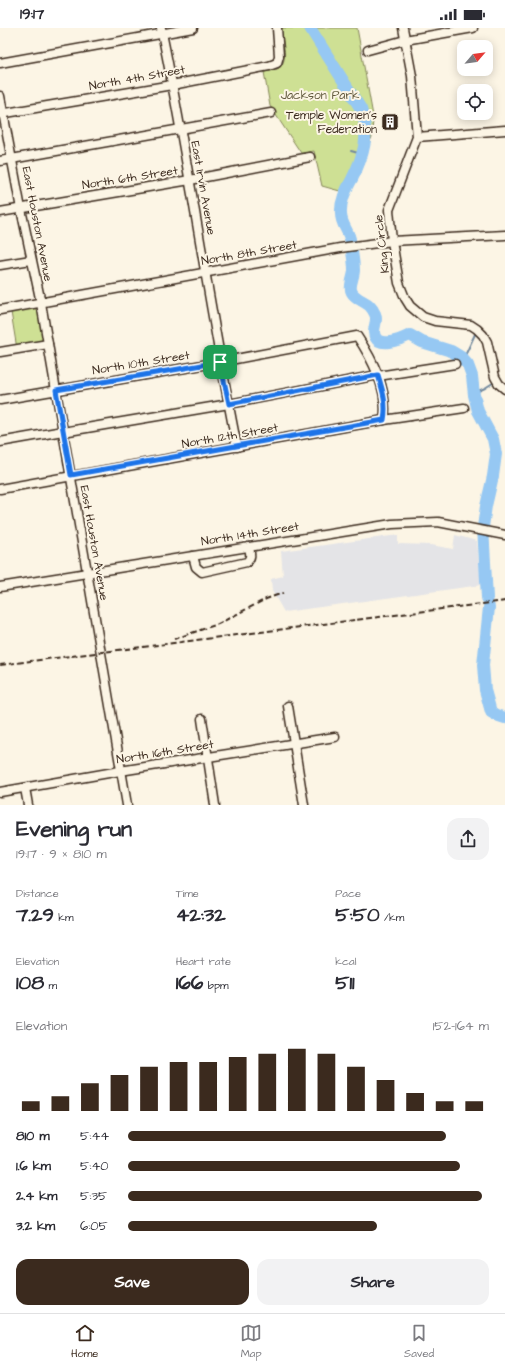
<!DOCTYPE html>
<html lang="en">
<head>
<meta charset="utf-8">
<style>
  body { margin:0; font-family:"Architects Daughter",sans-serif; background:#f2f2f3; color:#2b2b33; height:100vh; display:flex; flex-direction:column; font-size:15px; white-space:nowrap }
  * { box-sizing:border-box; margin:0 }
  p { font-size:13px; color:#7c7c81 }
  .icon { flex:none; width:22px; height:22px; fill:none; stroke:currentColor; stroke-width:2; stroke-linecap:round; stroke-linejoin:round }
  .map { position:relative; height:777px; overflow:hidden }
  .drawer { display:flex; flex-direction:column; background:#fff; flex:1 }
  .drawer>* { flex:none }
  .needle { width:26px; rotate:62deg }
  .fabs { position:absolute; left:457px; top:12px; display:grid; gap:8px }
  .fabs a { display:grid; place-items:center; width:36px; height:36px; border-radius:8px; background:#fff; box-shadow:0 2px 10px #0003; font-size:20px }
  .pin { position:absolute; display:grid; place-items:center; width:34px; height:34px; color:#fff; margin:-17px; border-radius:8px; box-shadow:0 2px 6px #0006 }
  .round { display:grid; place-items:center; flex:none; width:42px; height:42px; border-radius:12px; background:#f2f2f3 }
  .summary { display:flex; align-items:center; justify-content:space-between; height:68px; padding:0 16px }
  h1 { font-size:22px; font-weight:700; line-height:30px }
  .stats { display:grid; grid-template-columns:repeat(3,1fr); gap:6px; height:68px; padding:4px 16px }
  .stats div { display:grid; align-content:center }
  .stats b { font-size:20px; font-weight:700 }
  .stats small { font-size:11px; font-weight:400 }
  .stats p { font-size:11px }
  .chart { height:112px; padding:8px 16px }
  .chart p { display:flex; justify-content:space-between }
  .chart svg { width:100%; height:72px; margin-top:4px; stroke:#3b2a1e; stroke-width:6 }
  .action { display:flex; gap:8px; margin-top:auto; padding:8px 16px }
  .action a { flex:1; height:46px; border-radius:12px; background:#3b2a1e; color:#fff; font-size:16px; font-weight:700; line-height:46px; text-align:center }
  .action a+a { background:#f2f2f3; color:#2b2b33 }
  ul { padding:0 16px; list-style:none; font-size:13px }
  li { display:grid; grid-template-columns:64px 48px 1fr; align-items:center; height:30px }
  li i { height:10px; border-radius:5px; background:#3b2a1e }
  .status { display:flex; justify-content:space-between; align-items:center; height:28px; padding:0 20px; background:#fff; direction:ltr }
  .status svg { height:11px; fill:currentColor }
  .dock { display:flex; justify-content:space-around; align-items:center; height:56px; border-top:1px solid #e1e1e2; background:#fff; font-size:11px; color:#7c7c81 }
  .dock a { display:grid; justify-items:center; gap:2px }
  .dock .selected { color:#3b2a1e }
  .map>svg:first-child { display:block }
  .built { fill:#e4e4e7 }
  .green { fill:#cee094; stroke:#848559 }
  .lines { fill:none; stroke-linecap:round; stroke-linejoin:round }
  .stream { stroke:#72899e; stroke-width:2 }
  .river { stroke:#96c8f3; stroke-width:12 }
  .minor-casing { stroke:#3b2a1e; stroke-width:11 }
  .minor { stroke:#fcf5e5; stroke-width:8 }
  .rail { stroke:#3b2a1e; stroke-width:2; stroke-dasharray:6 3; stroke-linecap:butt }
  .route-casing { stroke:#fff; stroke-width:8 }
  .route { stroke:#1a73e8; stroke-width:5 }
  .labels { text-anchor:middle; dominant-baseline:central; stroke-width:4; stroke-linejoin:round; paint-order:stroke }
  .street-label { font-size:12px; fill:#3b2a1e; stroke:#fcf5e5 }
  .park-label { font-size:12px; fill:#60583c; stroke:#fcf5e5 }
  .poi-label { font-size:12px; fill:#3b2a1e; stroke:#fcf5e5; text-anchor:end }
</style>
</head>
<body>
<div class="status"><b>19:17</b><svg viewBox="0 0 49 12"><path d="M0 12V9h3v3zM5 12V6h3v6zM10 12V3h3v9zM15 12V0h3v12zM26 1h20v11H26zM47 4h2v5h-2z"/></svg></div>
<div class="map">
<svg width="505" height="777" viewBox="0 0 505 777">
  <rect width="100%" height="100%" fill="#fcf5e5"/>
  <filter id="ink" filterUnits="userSpaceOnUse"><feTurbulence type="fractalNoise" baseFrequency=".025" numOctaves="2"/><feDisplacementMap in="SourceGraphic" scale="8" xChannelSelector="R" yChannelSelector="G"/><feConvolveMatrix kernelMatrix="1 2 1 2 8 2 1 2 1" color-interpolation-filters="sRGB"/></filter>
  <g filter="url(#ink)">
    <!-- built -->
    <polygon class="built" points="398,507 398,516 431,517 453,521 455,507 477,513 481,557 284,584 272,563 271,551 283,548 281,523"/>
    <!-- green -->
    <g class="green">
      <path d="M279,0H357L373,88L372,109L347,165L322,158L314,123L301,125L270,78L264,44C268,43 275,43 279,40C290,31 282,11 279,0Z"/>
      <polygon points="34,280 38,283 44,316 17,321 11,284"/>
    </g>
    <g class="lines">
      <!-- stream -->
      <g class="stream">
        <polyline points="351,123 362,126"/>
        <polyline points="463,332 476,304"/>
        <polyline points="474,365 485,360 496,353"/>
      </g>
      <!-- river -->
      <g class="river">
        <path d="M310,0L361,81C370,107 364,127 352,151C346,162 340,173 341,186C341,196 348,202 350,211"/>
        <path d="M352,224C353,230 354,236 354,242C354,251 346,261 355,268C364,276 369,273 375,286C378,292 374,297 374,304C375,322 400,312 410,307L422,314L451,323L461,329L468,337L472,348L474,367L478,383L493,411L496,426L493,448L486,478L483,499L487,570"/>
        <polyline points="489,579 483,637 485,662 491,684 496,687 505,690"/>
      </g>
      <defs>
        <g id="minor">
          <path d="M161,0C190,139 209,280 237,419"/>
          <polyline points="403,0 412,48 417,109 389,182 392,213 399,255 405,270 410,278 423,289 435,293 471,297 477,301 483,307 487,314 495,349 499,356 505,361"/>
          <polyline points="368,22 405,12 473,0"/>
          <polyline points="0,35 193,0"/>
          <polyline points="0,68 21,181 41,275 127,777"/>
          <polyline points="0,86 172,57 269,38 277,35 279,28 277,0"/>
          <polyline points="417,109 505,102"/>
          <polyline points="0,133 271,85"/>
          <polyline points="0,184 190,152 310,129"/>
          <polyline points="0,237 31,232"/>
          <polyline points="0,282 340,220 392,213 505,207"/>
          <polyline points="0,324 48,316"/>
          <polyline points="378,348 455,336"/>
          <path d="M0,372L220,334L357,308C373,332 389,363 384,392"/>
          <polyline points="63,404 229,376 378,347"/>
          <polyline points="0,414 63,403"/>
          <polyline points="0,461 384,392 464,380"/>
          <path d="M193,528L196,539L202,544L247,534C252,529 250,525 249,519"/>
          <polyline points="0,559 392,496 438,494 505,507"/>
          <polyline points="288,678 304,777"/>
          <polyline points="202,691 215,777"/>
          <polyline points="25,760 28,777"/>
          <polyline points="0,764 120,743 335,709"/>
        </g>
      </defs>
      <!-- minor casing -->
      <use href="#minor" class="minor-casing"/>
      <!-- minor -->
      <use href="#minor" class="minor"/>
      <!-- rail -->
      <g class="rail">
        <polyline points="174,611 218,596 266,571 283,565"/>
        <polyline points="0,637 505,573"/>
      </g>
    </g>
  </g>
  <g class="lines" filter="url(#ink)">
    <defs>
      <path id="route" d="M220,334L229,376L378,347C383,363 387,376 384,392L71,447L56,362Z"/>
    </defs>
    <!-- route casing -->
    <use href="#route" class="route-casing"/>
    <!-- route -->
    <use href="#route" class="route"/>
  </g>
  <!-- icons -->
  <defs>
    <symbol id="building-square" viewBox="-11 -11 22 22"><rect x="-9" y="-9" width="18" height="18" rx="4" fill="#3b2a1e" stroke="#fcf5e5"/><path d="M-4-6H4V6H1V3H-1V6H-4ZM-2.5-4.3h1.7v1.8h-1.7ZM.8-4.3h1.7v1.8H.8ZM-2.5-1h1.7V.8h-1.7ZM.8-1h1.7V.8H.8Z" fill="#fff"/></symbol>
  </defs>
  <g fill-rule="evenodd">
    <use href="#building-square" x="380" y="84" width="20" height="20"/>
  </g>
  <g class="labels">
    <!-- street labels -->
    <g class="street-label">
      <text transform="translate(137 50) rotate(-10)">North 4th Street</text>
      <text transform="translate(130 150) rotate(-9)">North 6th Street</text>
      <text transform="translate(203 160) rotate(80)">East Irvin Avenue</text>
      <text transform="translate(37 196) rotate(79)">East Houston Avenue</text>
      <text transform="translate(382 216) rotate(-97)">King Circle</text>
      <text transform="translate(249 225) rotate(-10)">North 8th Street</text>
      <text transform="translate(141 335) rotate(-9)">North 10th Street</text>
      <text transform="translate(230 408) rotate(-10)">North 12th Street</text>
      <text transform="translate(250 506) rotate(-9)">North 14th Street</text>
      <text transform="translate(94 515) rotate(80)">East Houston Avenue</text>
      <text transform="translate(165 724) rotate(-9)">North 16th Street</text>
    </g>
    <!-- park labels -->
    <g class="park-label">
      <text x="320" y="67">Jackson Park</text>
    </g>
    <!-- poi labels -->
    <g class="poi-label">
      <text x="377" y="87">Temple Women's<tspan x="377" dy="14">Federation</tspan></text>
    </g>
  </g>
</svg>
<div class="fabs">
<a><svg class="needle" viewBox="-14 -14 28 28"><path d="M0-13l5 13h-10z" fill="#e53935"/><path d="M0 13l5-13h-10z" fill="#7c7c81"/></svg></a>
<a><svg class="icon" aria-label="locate" viewBox="0 0 24 24"><circle cx="12" cy="12" r="6"/><path d="M12 2v4M12 18v4M2 12h4M18 12h4"/></svg></a>
</div>
<div class="pin" style="left:220px;top:334px;background:#1e9e55"><svg class="icon" aria-label="arrive" viewBox="0 0 24 24"><path d="M6 21V4h12l-3 4 3 4H6"/></svg></div>
</div>
<section class="drawer">
<div class="summary"><div><h1>Evening run</h1><p>19:17 · 9 × 810 m</p></div><a class="round"><svg class="icon" aria-label="share" viewBox="0 0 24 24"><path d="M12 15V3M7 8l5-5 5 5M5 13v7h14v-7"/></svg></a></div>
<div class="stats">
<div><p>Distance</p><b>7.29<small> km</small></b></div>
<div><p>Time</p><b>42:32</b></div>
<div><p>Pace</p><b>5:50<small> /km</small></b></div>
</div>
<div class="stats">
<div><p>Elevation</p><b>108<small> m</small></b></div>
<div><p>Heart rate</p><b>166<small> bpm</small></b></div>
<div><p>kcal</p><b>511</b></div>
</div>
<div class="chart"><p><span>Elevation</span>152–164 m</p>
<svg viewBox="0 0 160 44" preserveAspectRatio="none"><path d="M5 44V38M15 44V35M25 44V27M35 44V22M45 44V17M55 44V14M65 44V14M75 44V11M85 44V9M95 44V6M105 44V9M115 44V17M125 44V25M135 44V33M145 44V38M155 44V38"/></svg>
</div>
<ul>
<li><b>810 m</b>5:44<i style="width:88%"></i></li>
<li><b>1.6 km</b>5:40<i style="width:92%"></i></li>
<li><b>2.4 km</b>5:35<i style="width:98%"></i></li>
<li><b>3.2 km</b>6:05<i style="width:69%"></i></li>
</ul>
<div class="action"><a>Save</a><a>Share</a></div>
</section>
<nav class="dock">
<a class="selected"><svg class="icon" aria-label="home" viewBox="0 0 24 24"><path d="M3 11l9-7 9 7M6 9v11h12V9"/></svg>Home</a>
<a><svg class="icon" aria-label="map" viewBox="0 0 24 24"><path d="M3 6l6-2 6 2 6-2v14l-6 2-6-2-6 2zM9 4v14M15 6v14"/></svg>Map</a>
<a><svg class="icon" aria-label="saved" viewBox="0 0 24 24"><path d="M7 4h10v16l-5-4-5 4z"/></svg>Saved</a>
</nav>
</body>
</html>
